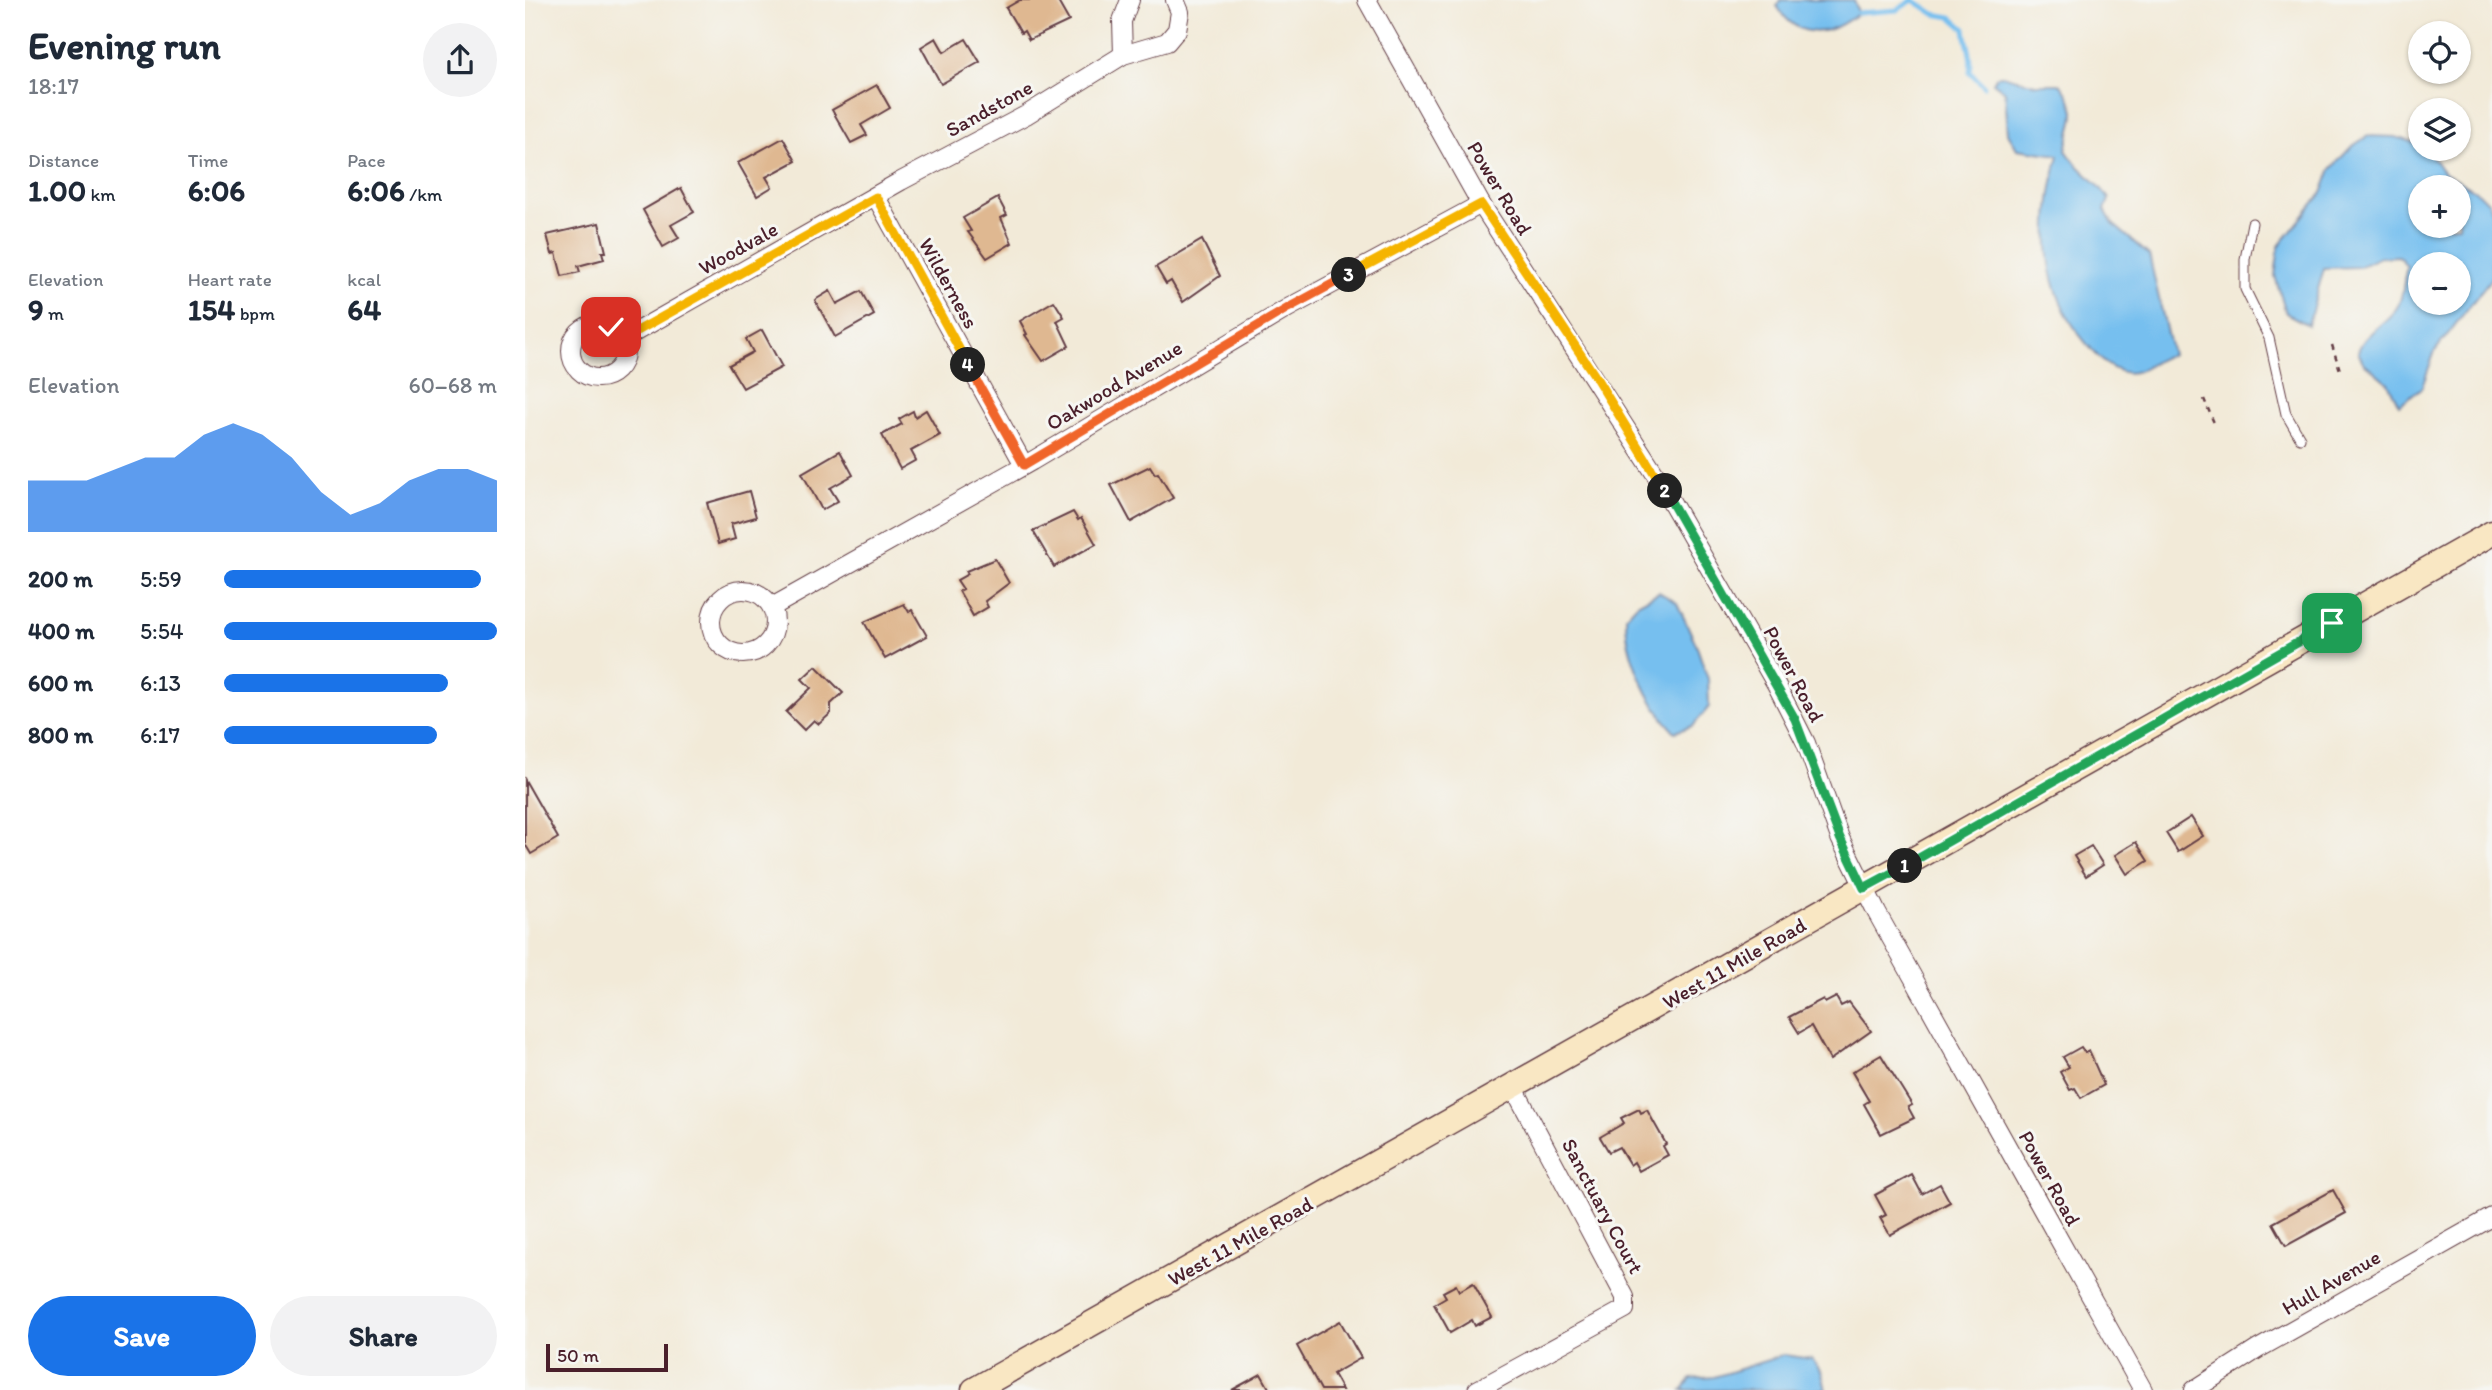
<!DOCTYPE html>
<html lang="en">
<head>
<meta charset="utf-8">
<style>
  body { margin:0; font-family:Itim,sans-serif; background:#f2f2f3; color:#1f2937; height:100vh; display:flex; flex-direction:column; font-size:26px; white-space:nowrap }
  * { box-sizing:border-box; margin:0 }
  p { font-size:23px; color:#747a83 }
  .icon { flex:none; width:38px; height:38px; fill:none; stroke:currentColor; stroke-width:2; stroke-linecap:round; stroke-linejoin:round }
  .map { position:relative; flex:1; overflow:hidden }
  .panel { display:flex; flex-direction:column; background:#fff; width:525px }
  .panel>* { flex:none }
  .fabs { position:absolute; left:1883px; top:21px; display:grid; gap:14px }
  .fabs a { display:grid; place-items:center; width:63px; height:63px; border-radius:50%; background:#fff; box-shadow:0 2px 5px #0004; font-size:35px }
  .scale { position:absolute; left:21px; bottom:18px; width:122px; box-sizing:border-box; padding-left:7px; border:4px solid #4a1f2b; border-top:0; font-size:19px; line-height:24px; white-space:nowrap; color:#4a1f2b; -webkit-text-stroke:5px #f6f6f2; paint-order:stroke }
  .pin { position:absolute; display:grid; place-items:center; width:60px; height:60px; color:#fff; margin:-30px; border-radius:14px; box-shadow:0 4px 10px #0006 }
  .km { position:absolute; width:35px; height:35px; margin:-18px; border-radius:50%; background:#222; color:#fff; font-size:19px; line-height:35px; text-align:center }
  .round { display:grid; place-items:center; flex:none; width:74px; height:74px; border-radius:37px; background:#f2f2f3 }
  .headline { display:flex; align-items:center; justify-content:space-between; height:119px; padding:0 28px }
  h1 { font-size:38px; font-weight:700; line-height:52px }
  .metrics { display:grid; grid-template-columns:repeat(3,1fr); gap:10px; height:119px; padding:7px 28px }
  .metrics div { display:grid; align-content:center }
  .metrics b { font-size:30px; font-weight:700 }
  .metrics small { font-size:19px; font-weight:400 }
  .metrics p { font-size:19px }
  .chart { height:196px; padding:14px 28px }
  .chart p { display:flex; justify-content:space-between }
  .chart svg { width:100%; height:126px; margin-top:7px; fill:#1a73e8; opacity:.7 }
  .primary-button { display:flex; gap:14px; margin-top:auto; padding:14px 28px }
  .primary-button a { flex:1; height:80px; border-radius:42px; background:#1a73e8; color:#fff; font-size:28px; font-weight:700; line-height:80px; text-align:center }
  .primary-button a+a { background:#f2f2f3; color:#1f2937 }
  ul { padding:0 28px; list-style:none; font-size:23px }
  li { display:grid; grid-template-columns:112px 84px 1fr; align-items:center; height:52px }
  li i { height:18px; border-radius:9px; background:#1a73e8 }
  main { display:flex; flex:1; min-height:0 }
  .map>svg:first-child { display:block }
  .water { fill:#76bfef; stroke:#606f8d; stroke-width:2; fill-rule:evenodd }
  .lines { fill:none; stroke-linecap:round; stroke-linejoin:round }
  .stream { stroke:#76bfef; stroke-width:5 }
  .building { fill:#dfb891 }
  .lane-casing { stroke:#633d45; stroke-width:11 }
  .street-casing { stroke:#633d45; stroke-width:20 }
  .secondary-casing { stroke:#633d45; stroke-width:27 }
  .path { stroke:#633d45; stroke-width:2.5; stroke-dasharray:5 5; stroke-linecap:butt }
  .lane { stroke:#fff; stroke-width:9 }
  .street { stroke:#fff; stroke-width:18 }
  .secondary { stroke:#f9e7c3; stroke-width:24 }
  .split-1-casing { stroke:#fff; stroke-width:14 }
  .split-2-casing { stroke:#fff; stroke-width:14 }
  .split-3-casing { stroke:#fff; stroke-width:14 }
  .split-4-casing { stroke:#fff; stroke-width:14 }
  .split-5-casing { stroke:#fff; stroke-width:14 }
  .split-1 { stroke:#22a559; stroke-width:9 }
  .split-2 { stroke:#22a559; stroke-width:9 }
  .split-3 { stroke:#f5b400; stroke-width:9 }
  .split-4 { stroke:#f0652b; stroke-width:9 }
  .split-5 { stroke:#f5b400; stroke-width:9 }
  .labels { text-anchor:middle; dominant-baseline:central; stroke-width:6; stroke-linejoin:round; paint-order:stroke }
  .street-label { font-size:21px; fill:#4a1f2b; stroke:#f6f6f2 }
</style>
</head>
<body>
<main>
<section class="panel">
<div class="headline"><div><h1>Evening run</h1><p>18:17</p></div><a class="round"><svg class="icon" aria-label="share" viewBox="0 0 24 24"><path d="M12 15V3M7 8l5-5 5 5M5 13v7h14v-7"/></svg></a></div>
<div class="metrics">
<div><p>Distance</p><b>1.00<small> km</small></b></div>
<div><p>Time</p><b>6:06</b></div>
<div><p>Pace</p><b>6:06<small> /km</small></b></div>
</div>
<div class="metrics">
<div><p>Elevation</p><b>9<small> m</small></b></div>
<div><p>Heart rate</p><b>154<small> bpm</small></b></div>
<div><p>kcal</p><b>64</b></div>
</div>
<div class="chart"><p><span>Elevation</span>60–68 m</p>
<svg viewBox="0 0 160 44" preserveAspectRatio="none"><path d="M0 44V26L10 26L20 26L30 22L40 18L50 18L60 10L70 6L80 10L90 18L100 30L110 38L120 34L130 26L140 22L150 22L160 26V44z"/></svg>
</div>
<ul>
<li><b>200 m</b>5:59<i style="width:94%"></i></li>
<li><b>400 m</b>5:54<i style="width:100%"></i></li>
<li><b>600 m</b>6:13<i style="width:82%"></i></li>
<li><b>800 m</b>6:17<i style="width:78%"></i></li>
</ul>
<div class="primary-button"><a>Save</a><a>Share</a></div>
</section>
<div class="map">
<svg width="1967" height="1390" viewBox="0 0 1967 1390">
  <rect width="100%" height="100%" fill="#f6f6f2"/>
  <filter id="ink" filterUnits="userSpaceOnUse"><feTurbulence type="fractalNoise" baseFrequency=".0143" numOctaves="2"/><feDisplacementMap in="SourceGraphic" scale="14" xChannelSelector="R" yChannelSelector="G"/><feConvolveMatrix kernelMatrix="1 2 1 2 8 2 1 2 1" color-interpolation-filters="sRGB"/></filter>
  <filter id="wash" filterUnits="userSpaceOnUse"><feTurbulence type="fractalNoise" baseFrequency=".00686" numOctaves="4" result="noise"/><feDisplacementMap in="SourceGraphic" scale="28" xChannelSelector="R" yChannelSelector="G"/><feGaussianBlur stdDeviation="1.57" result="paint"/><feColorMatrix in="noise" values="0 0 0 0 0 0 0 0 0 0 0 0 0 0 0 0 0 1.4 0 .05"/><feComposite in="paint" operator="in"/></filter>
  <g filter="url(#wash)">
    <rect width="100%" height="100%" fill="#f2ead8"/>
    <!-- water -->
    <g class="water">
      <path d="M1255,0H1329L1333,13C1304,37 1273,41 1252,6Z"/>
      <path d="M1477,75L1510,84H1536C1557,115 1548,116 1541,150C1552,170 1572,179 1584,199L1580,210L1588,224L1624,255L1647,355C1630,357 1616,377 1598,372C1581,368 1572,355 1561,343C1514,287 1517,221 1534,155L1492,149L1483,133L1480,91L1468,83L1472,76Z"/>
      <path d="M1843,136L1870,137L1895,144V149H1902L1918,172L1954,193L1964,203L1967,212V277L1910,351L1897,387L1874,405L1863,383L1838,362L1833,352C1838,333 1863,323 1873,306C1879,294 1878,280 1882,267L1874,256L1855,257L1834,267L1799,268L1783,325L1761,313L1750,276L1754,246L1797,193L1806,169L1826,147ZM1895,187H1934V226H1895ZM1895,264H1934V303H1895Z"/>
      <path d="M1134,592L1152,603L1171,644L1183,679L1184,707L1168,726L1150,732C1123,704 1100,654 1101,616L1112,604Z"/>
      <polygon points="1259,1355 1287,1359 1297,1373 1301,1390 1157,1390 1166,1379 1189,1377"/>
    </g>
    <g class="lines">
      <!-- stream -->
      <g class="stream">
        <path d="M1388,0L1409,14L1426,17L1440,29C1442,46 1448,56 1445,72L1459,86"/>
        <polyline points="1333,13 1372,10 1388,0"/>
      </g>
    </g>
    <g id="blocks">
      <!-- building -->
      <g class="building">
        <polygon points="495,0 532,0 544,21 504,40 499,31 496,33 481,8"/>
        <polygon points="411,38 419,52 441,39 455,62 416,84 396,47"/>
        <polygon points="352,85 365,108 336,125 342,135 326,143 307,110"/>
        <polygon points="258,138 271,161 241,177 247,187 232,196 213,163"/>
        <polygon points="156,188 169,212 146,225 154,238 138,247 118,210"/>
        <polygon points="473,198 482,215 476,218 487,243 462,258 443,232 446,231 438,218"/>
        <polygon points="74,223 81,252 77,252 79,259 53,266 55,272 37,276 31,253 27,254 22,235"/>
        <polygon points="677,240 695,276 658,302 646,281 641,284 631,267"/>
        <polygon points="305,291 312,304 336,291 349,315 310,337 290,300"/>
        <polygon points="529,301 539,317 532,321 544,346 518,361 500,335 502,334 495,321"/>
        <polygon points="237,330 257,367 218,388 204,365 228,352 221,339"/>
        <polygon points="401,410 415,435 386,451 391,460 375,469 357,435 377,424 374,419 388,411 390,417"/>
        <polygon points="315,451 328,475 305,488 313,501 297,510 277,473"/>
        <polygon points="625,466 630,474 633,473 648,498 606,522 586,485"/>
        <polygon points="224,491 231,517 206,524 210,539 193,544 182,503"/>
        <polygon points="548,512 553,520 556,518 571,544 529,567 508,531"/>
        <polygon points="470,559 484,583 460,601 463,607 448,616 434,591 438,589 432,580 443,574 441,571"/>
        <polygon points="379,604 384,612 387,610 402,636 360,659 339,622"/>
        <polygon points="291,666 318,693 306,704 306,713 294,724 289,720 279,730 261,712 286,688 277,679"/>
        <polygon points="0,780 33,838 6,854 0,844"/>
        <polygon points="1666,817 1678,836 1653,852 1641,833"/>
        <polygon points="1611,842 1623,861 1602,874 1590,855"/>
        <polygon points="1566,846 1578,865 1561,876 1549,856"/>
        <polygon points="1311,997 1316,1006 1324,1002 1346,1031 1305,1060 1286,1026 1274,1033 1264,1017 1298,999 1300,1003"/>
        <polygon points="1556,1047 1560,1053 1564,1051 1579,1085 1556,1098 1550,1088 1545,1090 1535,1072 1544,1067 1538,1057"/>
        <polygon points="1356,1055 1387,1105 1383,1107 1389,1118 1356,1134 1339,1104 1344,1101 1327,1072"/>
        <polygon points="1114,1109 1116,1113 1122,1110 1141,1144 1138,1146 1143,1155 1114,1171 1109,1162 1105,1165 1094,1147 1084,1152 1075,1137 1099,1123 1096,1118"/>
        <polygon points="1387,1175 1397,1194 1415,1184 1425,1202 1365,1235 1355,1218 1361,1215 1350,1195"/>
        <polygon points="1808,1190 1821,1213 1761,1246 1748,1223"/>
        <polygon points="948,1283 967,1317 950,1326 947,1320 925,1333 909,1304 921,1297 918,1292 931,1285 934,1291"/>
        <polygon points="815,1321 836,1358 808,1374 817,1390 796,1390 772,1346"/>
        <polygon points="736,1374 745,1390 707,1390 729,1378"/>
      </g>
    </g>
  </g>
  <g filter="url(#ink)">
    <use href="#blocks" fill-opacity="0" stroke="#633d45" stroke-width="2"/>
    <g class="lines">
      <defs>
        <polyline id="lane" points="1727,223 1720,259 1720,289 1744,338 1761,414 1775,438"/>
        <g id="street">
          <polyline points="842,0 956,204 1131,475 1251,684 1281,743 1315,838 1352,913 1618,1390"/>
          <polyline points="598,55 597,21 605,0"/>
          <polyline points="351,197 499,465"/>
          <circle cx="73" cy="351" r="27"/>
          <polyline points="98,339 376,181 501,115 598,55 642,42 652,30 655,12 650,0"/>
          <circle cx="218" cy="622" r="32"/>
          <polyline points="247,607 507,461 763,308 956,204"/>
          <polyline points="952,1390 1100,1309 1100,1297 989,1088"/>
          <polyline points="1669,1390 1733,1349 1967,1217"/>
        </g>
        <polyline id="secondary" points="449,1390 1967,533"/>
      </defs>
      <!-- lane casing -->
      <use href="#lane" class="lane-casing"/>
      <!-- street casing -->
      <use href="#street" class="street-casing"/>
      <!-- secondary casing -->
      <use href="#secondary" class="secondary-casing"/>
      <!-- path -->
      <g class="path">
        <polyline points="1807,345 1815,370"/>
        <polyline points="1679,399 1689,423"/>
      </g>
      <!-- lane -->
      <use href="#lane" class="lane"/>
      <!-- street -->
      <use href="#street" class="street"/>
      <!-- secondary -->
      <use href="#secondary" class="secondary"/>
    </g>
  </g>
  <g class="lines" filter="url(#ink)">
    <defs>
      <polyline id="split-1" points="1380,866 1807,623"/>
      <polyline id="split-2" points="1140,491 1270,719 1315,838 1339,888 1380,866"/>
      <polyline id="split-3" points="824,275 956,204 1070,376 1140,491"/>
      <polyline id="split-4" points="443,365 499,465 763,308 824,275"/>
      <polyline id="split-5" points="86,327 98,339 351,197 443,365"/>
    </defs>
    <!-- split-1 casing -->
    <use href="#split-1" class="split-1-casing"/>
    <!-- split-2 casing -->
    <use href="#split-2" class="split-2-casing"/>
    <!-- split-3 casing -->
    <use href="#split-3" class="split-3-casing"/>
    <!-- split-4 casing -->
    <use href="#split-4" class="split-4-casing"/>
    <!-- split-5 casing -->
    <use href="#split-5" class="split-5-casing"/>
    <!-- split-1 -->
    <use href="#split-1" class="split-1"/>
    <!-- split-2 -->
    <use href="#split-2" class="split-2"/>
    <!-- split-3 -->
    <use href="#split-3" class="split-3"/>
    <!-- split-4 -->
    <use href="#split-4" class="split-4"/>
    <!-- split-5 -->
    <use href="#split-5" class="split-5"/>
  </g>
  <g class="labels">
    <!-- street labels -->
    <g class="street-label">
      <text transform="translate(464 108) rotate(-29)">Sandstone</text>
      <text transform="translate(975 188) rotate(59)">Power Road</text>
      <text transform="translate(213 248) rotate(-29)">Woodvale</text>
      <text transform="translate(424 283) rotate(61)">Wilderness</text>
      <text transform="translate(589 385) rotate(-31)">Oakwood Avenue</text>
      <text transform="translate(1269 674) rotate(62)">Power Road</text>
      <text transform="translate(1209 963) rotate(-30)">West 11 Mile Road</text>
      <text transform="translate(1525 1178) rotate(61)">Power Road</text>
      <text transform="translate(1078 1206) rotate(62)">Sanctuary Court</text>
      <text transform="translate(715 1241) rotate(-29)">West 11 Mile Road</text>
      <text transform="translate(1806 1282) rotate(-30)">Hull Avenue</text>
    </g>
  </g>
</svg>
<div class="fabs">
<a><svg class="icon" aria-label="locate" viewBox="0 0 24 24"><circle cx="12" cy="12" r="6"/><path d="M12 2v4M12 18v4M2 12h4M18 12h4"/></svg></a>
<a><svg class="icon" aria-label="layers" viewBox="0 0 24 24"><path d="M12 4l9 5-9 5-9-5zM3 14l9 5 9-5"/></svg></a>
<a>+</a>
<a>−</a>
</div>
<div class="scale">50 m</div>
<div class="pin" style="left:1807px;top:623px;background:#1e9e55"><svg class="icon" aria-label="arrive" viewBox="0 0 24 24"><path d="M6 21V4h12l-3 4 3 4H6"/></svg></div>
<div class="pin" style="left:86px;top:327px;background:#d93025"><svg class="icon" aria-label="check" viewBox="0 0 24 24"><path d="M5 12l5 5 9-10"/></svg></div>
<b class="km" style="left:1380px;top:866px">1</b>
<b class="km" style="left:1140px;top:491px">2</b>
<b class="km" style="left:824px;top:275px">3</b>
<b class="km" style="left:443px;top:365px">4</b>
</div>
</main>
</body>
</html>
